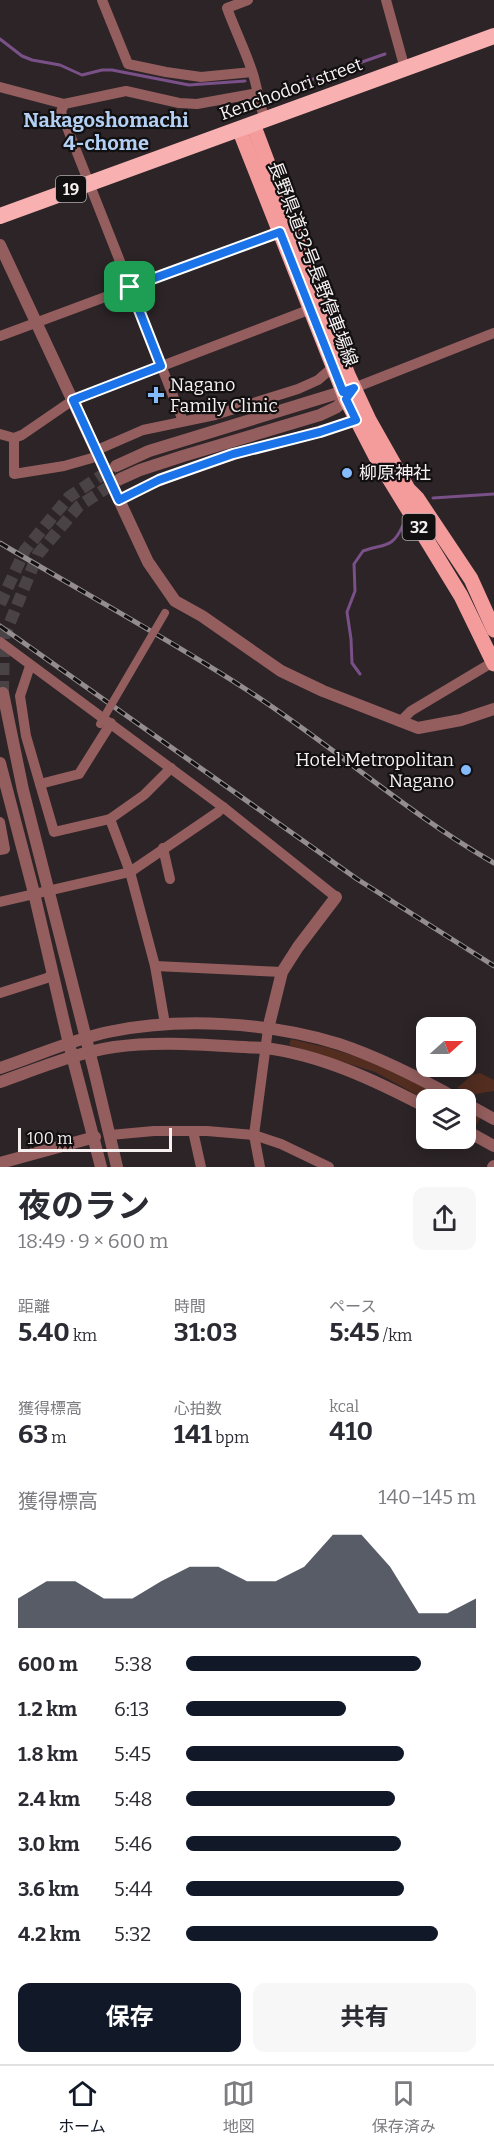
<!DOCTYPE html>
<html lang="ja">
<head>
<meta charset="utf-8">
<style>
  body { margin:0; font-family:Bitter,"Noto Sans JP",serif; background:#f7f7f7; color:#2b2b33; height:100vh; display:flex; flex-direction:column; font-size:22px; white-space:nowrap }
  * { box-sizing:border-box; margin:0 }
  p { font-size:20px; color:#7c7c81 }
  .icon { flex:none; width:33px; height:33px; fill:none; stroke:currentColor; stroke-width:2; stroke-linecap:round; stroke-linejoin:round }
  .map { position:relative; height:1167px; overflow:hidden }
  .details { display:flex; flex-direction:column; background:#fff; flex:1 }
  .details>* { flex:none }
  .needle { width:39px; rotate:69deg }
  .tools { position:absolute; left:416px; top:1017px; display:grid; gap:12px }
  .tools a { display:grid; place-items:center; width:60px; height:60px; border-radius:12px; background:#fff; box-shadow:0 3px 15px #0003; font-size:30px }
  .scale { position:absolute; left:18px; bottom:15px; width:154px; box-sizing:border-box; padding-left:6px; border:3px solid #f6f0f1; border-top:0; font-size:16px; line-height:21px; white-space:nowrap; color:#f6f0f1; -webkit-text-stroke:4px #120f10; paint-order:stroke }
  .pin { position:absolute; display:grid; place-items:center; width:51px; height:51px; color:#fff; margin:-26px; border-radius:12px; box-shadow:0 3px 9px #0006 }
  .round { display:grid; place-items:center; flex:none; width:63px; height:63px; border-radius:12px; background:#f7f7f7 }
  .headline { display:flex; align-items:center; justify-content:space-between; height:102px; padding:0 18px }
  h1 { font-size:33px; font-weight:700; line-height:45px }
  .metrics { display:grid; grid-template-columns:repeat(3,1fr); gap:9px; height:102px; padding:6px 18px }
  .metrics div { display:grid; align-content:center }
  .metrics b { font-size:26px; font-weight:700 }
  .metrics small { font-size:16px; font-weight:400 }
  .metrics p { font-size:16px }
  .chart { height:168px; padding:12px 18px }
  .chart p { display:flex; justify-content:space-between }
  .chart svg { width:100%; height:108px; margin-top:6px; fill:#111827; opacity:.7 }
  .button { display:flex; gap:12px; margin-top:auto; padding:12px 18px }
  .button a { flex:1; height:69px; border-radius:12px; background:#111827; color:#fff; font-size:24px; font-weight:700; line-height:69px; text-align:center }
  .button a+a { background:#f7f7f7; color:#2b2b33 }
  ul { padding:0 18px; list-style:none; font-size:20px }
  li { display:grid; grid-template-columns:96px 72px 1fr; align-items:center; height:45px }
  li i { height:15px; border-radius:8px; background:#111827 }
  .dock { display:flex; justify-content:space-around; align-items:center; height:84px; border-top:2px solid #e1e1e2; background:#fff; font-size:16px; color:#7c7c81 }
  .dock a { display:grid; justify-items:center; gap:3px }
  .dock .on { color:#111827 }
  .map>svg:first-child { display:block }
  .green { fill:#522d20 }
  .lines { fill:none; stroke-linecap:round; stroke-linejoin:round }
  .stream { stroke:#795088; stroke-width:3 }
  .tertiary-tunnel { stroke:#4a4345; stroke-width:12; stroke-dasharray:12 6; stroke-linecap:butt }
  .minor { stroke:#945e5e; stroke-width:10 }
  .tertiary { stroke:#945e5e; stroke-width:12 }
  .primary { stroke:#f49b9c; stroke-width:15 }
  .trunk { stroke:#f8b0b0; stroke-width:16 }
  .rail-casing { stroke:#948d8f; stroke-width:5 }
  .rail { stroke:#120f10; stroke-width:3; stroke-dasharray:9; stroke-linecap:butt }
  .pedestrian-bridge { stroke:#945e5e; stroke-width:8 }
  .route-casing { stroke:#fff; stroke-width:12 }
  .route { stroke:#1a73e8; stroke-width:8 }
  .poi-dot { fill:#86bbfb; stroke:#120f10; stroke-width:2 }
  .labels { text-anchor:middle; dominant-baseline:central; stroke-width:4.5; stroke-linejoin:round; paint-order:stroke }
  .shield { fill:#120f10; stroke:#b2acae; stroke-width:1.5 }
  .shield-label { font-size:16px; font-weight:bold; fill:#f6f0f1 }
  .street-label { font-size:18px; fill:#f6f0f1; stroke:#120f10 }
  .poi-label { font-size:18px; fill:#f6f0f1; stroke:#120f10; text-anchor:start }
  .neighbourhood-label { font-size:20px; font-weight:bold; fill:#b3d0f4; stroke:#120f10 }
</style>
</head>
<body>
<div class="map">
<svg width="494" height="1167" viewBox="0 0 494 1167">
  <rect width="100%" height="100%" fill="#2c2427"/>
  <!-- green -->
  <g class="green">
    <polygon points="291,1039 329,1048 373,1062 449,1099 426,1100 375,1072 289,1045"/>
    <polygon points="480,1073 494,1080 494,1091 475,1094 457,1088 472,1075"/>
    <polygon points="465,1109 481,1117 475,1127 465,1121"/>
  </g>
  <g class="lines">
    <!-- stream -->
    <g class="stream">
      <polyline points="0,39 22,56 32,60 60,65 82,75 102,70 112,70 189,85 245,81"/>
      <polyline points="296,85 385,54"/>
      <polyline points="433,498 494,494"/>
      <path d="M360,674L352,663L351,639L347,612L355,591L354,564L363,551C384,543 392,550 403,525"/>
    </g>
    <!-- tertiary-tunnel -->
    <g class="tertiary-tunnel">
      <polyline points="0,604 25,550 69,497 113,468"/>
      <polyline points="3,693 4,637 38,554 79,506 119,480"/>
    </g>
    <!-- minor -->
    <g class="minor">
      <polyline points="102,0 128,64 166,72 201,77 252,72"/>
      <path d="M248,0L227,8C235,30 246,52 253,74C258,90 259,104 265,119"/>
      <polyline points="386,0 405,69"/>
      <polyline points="0,87 64,104 126,91 179,103 197,104 258,93"/>
      <polyline points="64,104 61,112 183,421"/>
      <polyline points="0,336 280,232"/>
      <polyline points="354,388 494,333"/>
      <polyline points="0,434 14,438 22,435 73,400 311,309"/>
      <polyline points="14,438 14,474 64,466 99,456"/>
      <polyline points="97,450 143,430 215,415 298,389 318,380 333,367"/>
      <path d="M119,500C196,460 275,445 356,420"/>
      <polyline points="0,642 223,807 336,897"/>
      <polyline points="30,666 20,696 26,736 54,832 110,819 130,872 155,966 165,1024"/>
      <polyline points="400,722 411,711 493,662"/>
      <polyline points="40,784 79,774 111,723"/>
      <polyline points="110,819 144,795 171,768"/>
      <polyline points="0,822 5,849 0,850"/>
      <polyline points="163,848 170,879"/>
      <polyline points="0,902 130,872 218,812 223,807"/>
      <polyline points="155,966 282,972"/>
      <polyline points="0,993 47,978 53,974"/>
      <polyline points="193,1131 201,1167"/>
      <polyline points="110,1135 154,1131 207,1131 254,1135 281,1144 329,1167"/>
      <polyline points="260,1167 254,1135 268,1029"/>
    </g>
    <!-- tertiary -->
    <g class="tertiary">
      <polyline points="0,245 148,562 175,601 202,616 281,671 323,691 418,728 461,720 494,709"/>
      <polyline points="116,466 149,451 351,389"/>
      <polyline points="120,479 140,470 183,456 320,415 337,407 350,393"/>
      <polyline points="3,693 23,790 94,1070 117,1167"/>
      <polyline points="0,763 34,893 69,1044 101,1167"/>
      <polyline points="268,1029 282,972 298,947 336,897"/>
      <path d="M0,1068C36,1056 71,1040 108,1032C180,1017 269,1022 339,1044C381,1058 420,1078 459,1100"/>
      <path d="M0,1082C37,1069 75,1053 114,1047C164,1040 215,1046 265,1048C322,1055 376,1081 426,1107"/>
      <polyline points="465,1103 494,1119"/>
      <polyline points="465,1130 494,1146"/>
      <polyline points="0,1163 95,1137"/>
      <polyline points="493,1167 494,1166"/>
    </g>
    <!-- primary -->
    <g class="primary">
      <polyline points="253,124 348,375 369,420 408,489 417,498 471,579 494,630"/>
      <polyline points="239,129 346,399 376,457 461,596 494,664"/>
    </g>
    <!-- trunk -->
    <polyline class="trunk" points="0,216 494,36"/>
    <defs>
      <g id="rail">
        <path d="M0,543C82,592 167,638 247,690C332,745 407,813 494,863"/>
        <polyline points="0,626 357,879 494,966"/>
      </g>
    </defs>
    <!-- rail casing -->
    <use href="#rail" class="rail-casing"/>
    <!-- rail -->
    <use href="#rail" class="rail"/>
    <!-- pedestrian-bridge -->
    <polyline class="pedestrian-bridge" points="100,724 165,613"/>
  </g>
  <g class="lines">
    <defs>
      <polygon id="route" points="280,232 343,392 354,388 346,399 356,420 320,432 233,454 159,480 119,500 73,400 161,366 130,287"/>
    </defs>
    <!-- route casing -->
    <use href="#route" class="route-casing"/>
    <!-- route -->
    <use href="#route" class="route"/>
  </g>
  <!-- markers -->
  <g class="poi-dot">
    <path d="M153 386h6v6h6v6h-6v6h-6v-6h-6v-6h6z"/>
    <circle cx="347" cy="473" r="6"/>
    <circle cx="466" cy="770" r="6"/>
  </g>
  <g class="labels">
    <!-- shield labels -->
    <g class="shield">
      <rect x="56" y="176" width="30" height="26" rx="4.5"/>
      <rect x="402.5" y="514" width="33" height="26" rx="4.5"/>
    </g>
    <g class="shield-label">
      <text x="71" y="189">19</text>
      <text x="419" y="527">32</text>
    </g>
    <!-- street labels -->
    <g class="street-label">
      <text transform="translate(291 89) rotate(-20)">Kenchodori street</text>
      <text transform="translate(313 264) rotate(69)">長野県道32号長野停車場線</text>
    </g>
    <!-- poi labels -->
    <g class="poi-label">
      <text x="170" y="385">Nagano<tspan x="170" dy="21">Family Clinic</tspan></text>
      <text x="359" y="473">柳原神社</text>
      <text x="454" y="760" text-anchor="end">Hotel Metropolitan<tspan x="454" dy="21">Nagano</tspan></text>
    </g>
    <!-- neighbourhood labels -->
    <g class="neighbourhood-label">
      <text x="106" y="120">Nakagoshomachi<tspan x="106" dy="23">4-chome</tspan></text>
    </g>
  </g>
</svg>
<div class="tools">
<a><svg class="needle" viewBox="-14 -14 28 28"><path d="M0-13l5 13h-10z" fill="#e53935"/><path d="M0 13l5-13h-10z" fill="#7c7c81"/></svg></a>
<a><svg class="icon" aria-label="layers" viewBox="0 0 24 24"><path d="M12 4l9 5-9 5-9-5zM3 14l9 5 9-5"/></svg></a>
</div>
<div class="scale">100 m</div>
<div class="pin" style="left:130px;top:287px;background:#1e9e55"><svg class="icon" aria-label="arrive" viewBox="0 0 24 24"><path d="M6 21V4h12l-3 4 3 4H6"/></svg></div>
</div>
<section class="details">
<div class="headline"><div><h1>夜のラン</h1><p>18:49 · 9 × 600 m</p></div><a class="round"><svg class="icon" aria-label="share" viewBox="0 0 24 24"><path d="M12 15V3M7 8l5-5 5 5M5 13v7h14v-7"/></svg></a></div>
<div class="metrics">
<div><p>距離</p><b>5.40<small> km</small></b></div>
<div><p>時間</p><b>31:03</b></div>
<div><p>ペース</p><b>5:45<small> /km</small></b></div>
</div>
<div class="metrics">
<div><p>獲得標高</p><b>63<small> m</small></b></div>
<div><p>心拍数</p><b>141<small> bpm</small></b></div>
<div><p>kcal</p><b>410</b></div>
</div>
<div class="chart"><p><span>獲得標高</span>140–145 m</p>
<svg viewBox="0 0 160 44" preserveAspectRatio="none"><path d="M0 44V32L10 25L20 25L30 32L40 32L50 25L60 19L70 19L80 25L90 25L100 19L110 6L120 6L130 19L140 38L150 38L160 32V44z"/></svg>
</div>
<ul>
<li><b>600 m</b>5:38<i style="width:81%"></i></li>
<li><b>1.2 km</b>6:13<i style="width:55%"></i></li>
<li><b>1.8 km</b>5:45<i style="width:75%"></i></li>
<li><b>2.4 km</b>5:48<i style="width:72%"></i></li>
<li><b>3.0 km</b>5:46<i style="width:74%"></i></li>
<li><b>3.6 km</b>5:44<i style="width:75%"></i></li>
<li><b>4.2 km</b>5:32<i style="width:87%"></i></li>
</ul>
<div class="button"><a>保存</a><a>共有</a></div>
</section>
<nav class="dock">
<a class="on"><svg class="icon" aria-label="home" viewBox="0 0 24 24"><path d="M3 11l9-7 9 7M6 9v11h12V9"/></svg>ホーム</a>
<a><svg class="icon" aria-label="map" viewBox="0 0 24 24"><path d="M3 6l6-2 6 2 6-2v14l-6 2-6-2-6 2zM9 4v14M15 6v14"/></svg>地図</a>
<a><svg class="icon" aria-label="saved" viewBox="0 0 24 24"><path d="M7 4h10v16l-5-4-5 4z"/></svg>保存済み</a>
</nav>
</body>
</html>
